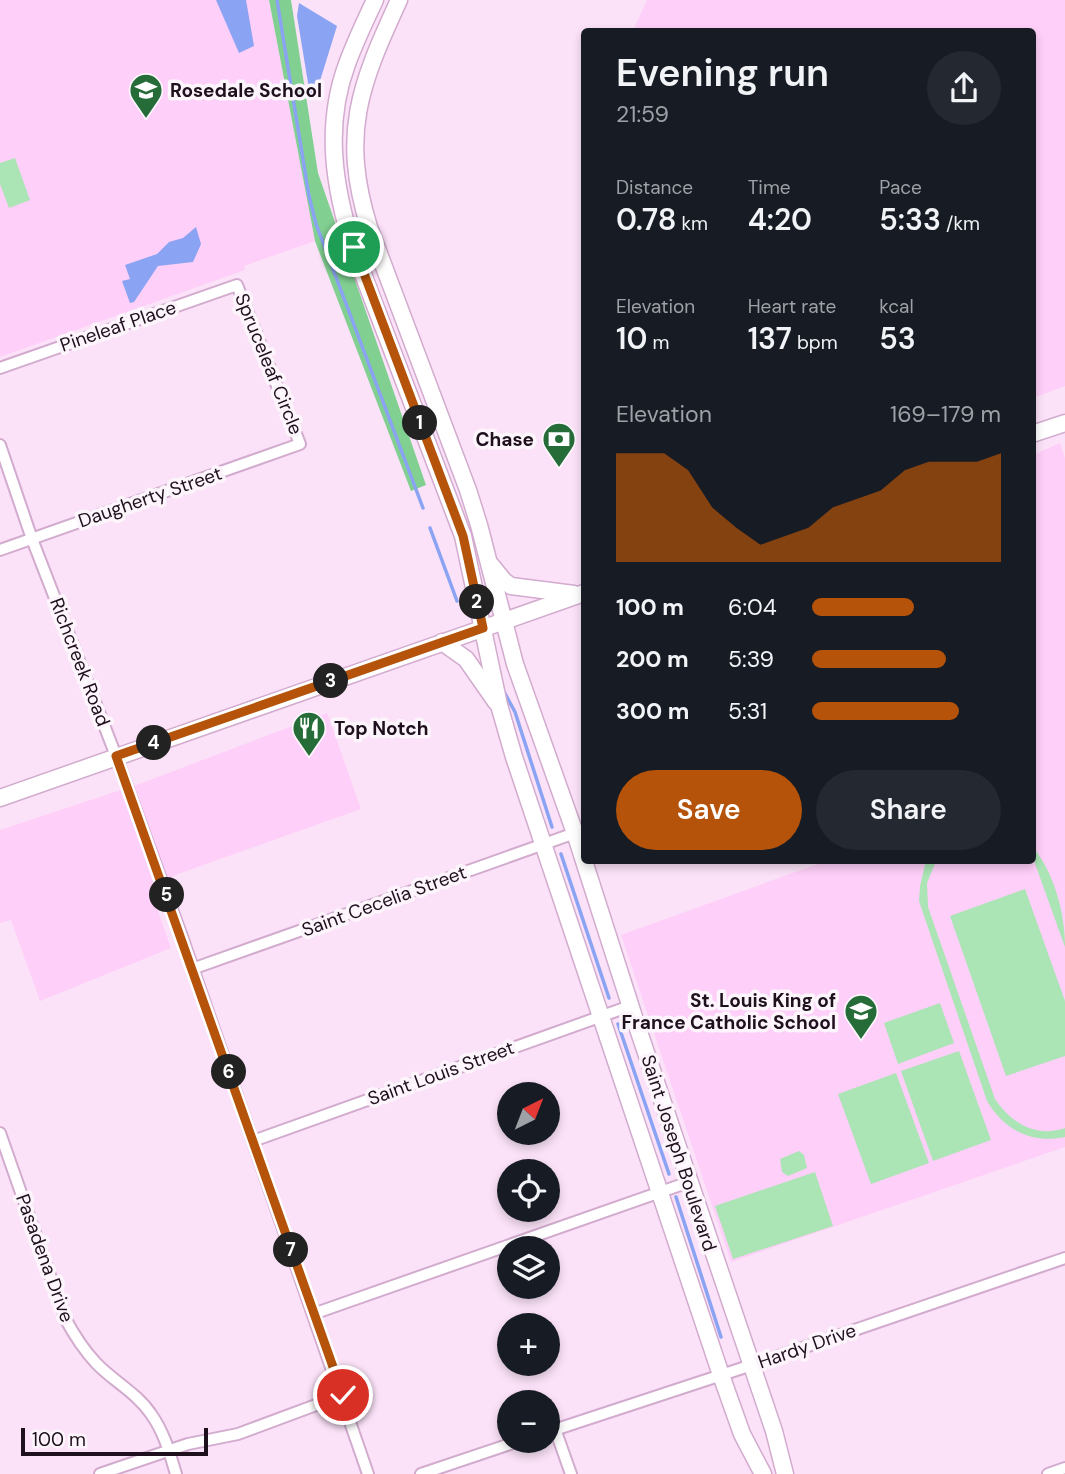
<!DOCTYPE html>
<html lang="en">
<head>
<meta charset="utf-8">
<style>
  body { margin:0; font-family:"DM Sans",sans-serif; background:#242831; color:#f1f3f6; height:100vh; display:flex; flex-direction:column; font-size:26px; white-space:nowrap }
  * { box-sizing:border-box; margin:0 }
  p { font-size:23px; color:#9ea1a6 }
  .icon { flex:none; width:38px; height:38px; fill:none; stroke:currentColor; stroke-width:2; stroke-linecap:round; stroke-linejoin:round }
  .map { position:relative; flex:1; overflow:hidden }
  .drawer { position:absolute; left:581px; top:28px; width:455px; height:836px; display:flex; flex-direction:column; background:#171b24; border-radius:7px; box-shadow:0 4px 10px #0003 }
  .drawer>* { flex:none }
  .needle { width:46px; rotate:42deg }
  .fabs { position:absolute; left:497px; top:1082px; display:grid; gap:14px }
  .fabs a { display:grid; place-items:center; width:63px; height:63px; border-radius:50%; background:#171b24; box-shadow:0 4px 10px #0003; font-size:35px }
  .scale { position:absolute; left:21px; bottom:18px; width:187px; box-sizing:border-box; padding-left:7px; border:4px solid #1e101d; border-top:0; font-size:19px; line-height:24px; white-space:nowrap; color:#1e101d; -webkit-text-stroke:5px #fdf5fc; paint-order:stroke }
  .pin { position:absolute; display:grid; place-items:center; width:60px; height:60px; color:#fff; margin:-30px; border:4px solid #fff; border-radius:50%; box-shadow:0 2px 7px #0007 }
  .km { position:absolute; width:35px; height:35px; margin:-18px; border-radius:50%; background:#222; color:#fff; font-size:19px; line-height:35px; text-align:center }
  .round { display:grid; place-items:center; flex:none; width:74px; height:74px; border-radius:37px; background:#242831 }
  .headline { display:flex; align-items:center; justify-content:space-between; height:119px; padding:0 35px }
  h1 { font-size:38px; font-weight:600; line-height:52px }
  .stats { display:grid; grid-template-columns:repeat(3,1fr); gap:10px; height:119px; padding:7px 35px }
  .stats div { display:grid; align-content:center }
  .stats b { font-size:30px; font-weight:600 }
  .stats small { font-size:19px; font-weight:400 }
  .stats p { font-size:19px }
  .chart { height:196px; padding:14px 35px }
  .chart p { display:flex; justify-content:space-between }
  .chart svg { width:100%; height:126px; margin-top:7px; fill:#b45309; opacity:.7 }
  .primary-button { display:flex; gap:14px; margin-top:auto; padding:14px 35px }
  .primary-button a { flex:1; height:80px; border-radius:42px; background:#b45309; color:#fff; font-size:28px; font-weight:600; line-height:80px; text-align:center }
  .primary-button a+a { background:#242831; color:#f1f3f6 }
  ul { padding:0 35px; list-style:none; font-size:23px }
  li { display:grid; grid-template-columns:112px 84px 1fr; align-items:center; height:52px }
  li i { height:18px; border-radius:9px; background:#b45309 }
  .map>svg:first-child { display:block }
  .built { fill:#fecff9 }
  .green { fill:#abe4b5 }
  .forest { fill:#81d091 }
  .water { fill:#8aa3f2 }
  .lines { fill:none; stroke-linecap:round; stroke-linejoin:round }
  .stream { stroke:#8aa3f2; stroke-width:3.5 }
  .street-casing { stroke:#d2abce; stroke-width:14 }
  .secondary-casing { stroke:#d2abce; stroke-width:19 }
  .street { stroke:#fff; stroke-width:10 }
  .secondary { stroke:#fff; stroke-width:16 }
  .route-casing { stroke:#fff; stroke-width:14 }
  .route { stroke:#b45309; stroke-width:9 }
  .labels { text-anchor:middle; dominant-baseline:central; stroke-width:7; stroke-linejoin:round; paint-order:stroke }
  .poi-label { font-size:19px; font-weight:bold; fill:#1e101d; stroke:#fdf5fc; text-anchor:start }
  .street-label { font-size:19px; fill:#1e101d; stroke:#fdf5fc }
</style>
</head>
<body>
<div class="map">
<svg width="1065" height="1474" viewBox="0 0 1065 1474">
  <rect width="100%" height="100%" fill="#fbe2f8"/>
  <!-- built -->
  <g class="built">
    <polygon points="0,0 269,0 315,241 244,266 245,270 0,357"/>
    <polygon points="647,0 1065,0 1065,386 1033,398 1032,32 633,31"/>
    <polygon points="1060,443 1065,458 1065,1147 731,1262 621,935 826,861 1032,861 1033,455"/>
    <polygon points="327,713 361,809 175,875 153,897 171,948 40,1001 11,920 0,923 0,830 142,783"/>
  </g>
  <!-- green -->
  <g class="green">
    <polygon points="15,158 30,200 9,208 0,184 0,163"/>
    <path d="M1032,846C1054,872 1065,913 1065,947L1033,858Z"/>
    <path d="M926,861H936L927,883L928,907L995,1099C1011,1123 1036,1138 1065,1128V1137C1032,1144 1004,1130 987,1101L919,901L920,886Z"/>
    <polygon points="1025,889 1065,1001 1065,1056 1006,1076 950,916"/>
    <polygon points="940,1003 954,1043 898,1064 884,1023"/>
    <polygon points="959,1051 991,1140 933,1161 901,1071"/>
    <polygon points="896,1073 929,1163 871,1184 838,1094"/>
    <polygon points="799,1151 804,1155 807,1168 788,1176 782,1172 780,1159"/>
    <polygon points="815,1172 833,1226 733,1259 715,1206"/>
  </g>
  <!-- forest -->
  <polygon class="forest" points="269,0 291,0 318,173 426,485 411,491 315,241"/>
  <!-- water -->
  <g class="water">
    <polygon points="216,0 246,0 254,46 239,53"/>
    <polygon points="299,3 337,26 315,97 310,95 297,16"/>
    <polygon points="196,227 201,244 193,262 158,266 134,302 130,303 122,281 130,279 125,265 157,254 169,242 183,238"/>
  </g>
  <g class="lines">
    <!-- stream -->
    <g class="stream">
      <polyline points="277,0 309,196 316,224 423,508"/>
      <polyline points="430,528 457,601"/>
      <polyline points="502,688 515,712 552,827"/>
      <polyline points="561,854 609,998"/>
      <polyline points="618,1024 669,1174"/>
      <polyline points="676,1197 721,1337"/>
    </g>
    <defs>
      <g id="street">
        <polyline points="0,368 237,285 300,444 0,550"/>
        <polyline points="0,445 32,539 116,756 181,934 368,1474"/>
        <polyline points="192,969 575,833"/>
        <path d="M0,1133L65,1318C74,1335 83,1349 96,1363C113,1381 137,1393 151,1414C164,1432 170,1454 176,1474"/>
        <polyline points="253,1141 630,1006"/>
        <polyline points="313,1314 689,1182"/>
        <polyline points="555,1429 571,1474"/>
        <polyline points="548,1432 761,1362 1065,1258"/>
        <polyline points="100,1474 188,1444 238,1434 343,1395"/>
        <polyline points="421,1474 522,1440"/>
        <polyline points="1048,1474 1065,1468"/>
      </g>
      <g id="secondary">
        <path d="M375,0C365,21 355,42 347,64C324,126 334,187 353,248L463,536L499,705L514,757L721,1375L742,1434L763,1474"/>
        <path d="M399,0C360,85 340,133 369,227L468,490L479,525L515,664L575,833L634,1017L774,1431L785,1474"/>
        <polyline points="1032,434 1065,423"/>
        <polyline points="491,565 504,581 511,586 574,594"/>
        <polyline points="442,642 466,659 496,702"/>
        <polyline points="0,798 584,593"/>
      </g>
    </defs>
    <!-- street casing -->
    <use href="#street" class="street-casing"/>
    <!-- secondary casing -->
    <use href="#secondary" class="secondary-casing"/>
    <!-- street -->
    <use href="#street" class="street"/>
    <!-- secondary -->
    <use href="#secondary" class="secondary"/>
  </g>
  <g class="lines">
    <defs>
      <polyline id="route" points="343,1395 116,756 483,628 463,536 354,247"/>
    </defs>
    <!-- route casing -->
    <use href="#route" class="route-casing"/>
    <!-- route -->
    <use href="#route" class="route"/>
  </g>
  <!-- icons -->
  <defs>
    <symbol id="school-pin" viewBox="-11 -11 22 30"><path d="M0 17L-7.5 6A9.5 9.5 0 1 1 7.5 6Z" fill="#256c39" stroke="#fdf5fc"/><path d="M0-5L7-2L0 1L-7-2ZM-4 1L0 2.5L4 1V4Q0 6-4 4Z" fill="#fff"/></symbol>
    <symbol id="bank-pin" viewBox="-11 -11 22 30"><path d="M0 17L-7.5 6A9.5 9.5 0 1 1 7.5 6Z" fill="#256c39" stroke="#fdf5fc"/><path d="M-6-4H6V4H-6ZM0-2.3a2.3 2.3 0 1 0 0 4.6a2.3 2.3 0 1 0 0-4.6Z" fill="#fff"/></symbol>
    <symbol id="restaurant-pin" viewBox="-11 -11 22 30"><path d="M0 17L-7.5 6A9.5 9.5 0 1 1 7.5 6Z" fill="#256c39" stroke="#fdf5fc"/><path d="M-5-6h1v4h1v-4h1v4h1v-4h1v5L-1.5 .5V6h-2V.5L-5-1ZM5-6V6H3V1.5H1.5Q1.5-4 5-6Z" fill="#fff"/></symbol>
  </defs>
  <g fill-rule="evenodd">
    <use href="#school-pin" x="127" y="71" width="38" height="52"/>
    <use href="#bank-pin" x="540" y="420" width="38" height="52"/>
    <use href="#restaurant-pin" x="290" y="709" width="38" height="52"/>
    <use href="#school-pin" x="842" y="992" width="38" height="52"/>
  </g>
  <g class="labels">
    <!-- poi labels -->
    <g class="poi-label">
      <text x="170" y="90">Rosedale School</text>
      <text x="534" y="439" text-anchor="end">Chase</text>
      <text x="334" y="728">Top Notch</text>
      <text x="836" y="1000" text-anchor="end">St. Louis King of<tspan x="836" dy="22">France Catholic School</tspan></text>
    </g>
    <!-- street labels -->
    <g class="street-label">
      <text transform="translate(118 326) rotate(-19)">Pineleaf Place</text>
      <text transform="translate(269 364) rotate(68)">Spruceleaf Circle</text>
      <text transform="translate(150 497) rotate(-19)">Daugherty Street</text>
      <text transform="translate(80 662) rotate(69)">Richcreek Road</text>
      <text transform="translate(384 901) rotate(-20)">Saint Cecelia Street</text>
      <text transform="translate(441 1073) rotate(-20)">Saint Louis Street</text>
      <text transform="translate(679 1153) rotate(72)">Saint Joseph Boulevard</text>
      <text transform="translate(45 1258) rotate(70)">Pasadena Drive</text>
      <text transform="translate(807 1346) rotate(-19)">Hardy Drive</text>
    </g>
  </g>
</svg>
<div class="fabs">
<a><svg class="needle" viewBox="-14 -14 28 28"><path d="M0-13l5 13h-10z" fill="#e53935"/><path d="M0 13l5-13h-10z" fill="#9ea1a6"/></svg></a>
<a><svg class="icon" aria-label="locate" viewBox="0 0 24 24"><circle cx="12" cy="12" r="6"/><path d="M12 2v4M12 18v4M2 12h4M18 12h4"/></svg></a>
<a><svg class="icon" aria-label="layers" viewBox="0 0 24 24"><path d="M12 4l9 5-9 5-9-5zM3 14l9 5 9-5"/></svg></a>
<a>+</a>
<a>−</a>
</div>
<div class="scale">100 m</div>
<div class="pin" style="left:354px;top:247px;background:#1e9e55"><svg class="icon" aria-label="arrive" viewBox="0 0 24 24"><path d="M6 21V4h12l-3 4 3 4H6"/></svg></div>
<div class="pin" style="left:343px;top:1395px;background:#d93025"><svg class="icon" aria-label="check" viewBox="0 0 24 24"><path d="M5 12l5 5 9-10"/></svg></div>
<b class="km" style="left:420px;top:423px">1</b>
<b class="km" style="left:477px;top:602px">2</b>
<b class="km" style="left:331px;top:681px">3</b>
<b class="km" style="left:154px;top:743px">4</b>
<b class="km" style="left:167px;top:895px">5</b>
<b class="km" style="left:229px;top:1072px">6</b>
<b class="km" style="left:291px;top:1250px">7</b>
<section class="drawer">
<div class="headline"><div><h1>Evening run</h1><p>21:59</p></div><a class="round"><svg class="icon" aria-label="share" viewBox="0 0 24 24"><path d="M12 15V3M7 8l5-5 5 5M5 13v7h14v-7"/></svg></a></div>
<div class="stats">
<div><p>Distance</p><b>0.78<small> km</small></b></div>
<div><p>Time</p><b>4:20</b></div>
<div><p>Pace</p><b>5:33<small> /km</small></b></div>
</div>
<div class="stats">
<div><p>Elevation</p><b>10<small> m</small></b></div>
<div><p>Heart rate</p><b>137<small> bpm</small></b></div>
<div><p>kcal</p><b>53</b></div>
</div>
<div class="chart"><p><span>Elevation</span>169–179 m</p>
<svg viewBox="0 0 160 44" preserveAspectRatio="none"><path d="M0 44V6L10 6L20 6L30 12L40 25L50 32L60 38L70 35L80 32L90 25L100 22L110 19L120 12L130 9L140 9L150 9L160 6V44z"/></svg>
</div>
<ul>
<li><b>100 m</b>6:04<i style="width:54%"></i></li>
<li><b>200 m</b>5:39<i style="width:71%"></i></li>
<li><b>300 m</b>5:31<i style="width:78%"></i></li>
</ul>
<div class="primary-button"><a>Save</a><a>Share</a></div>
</section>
</div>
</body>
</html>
